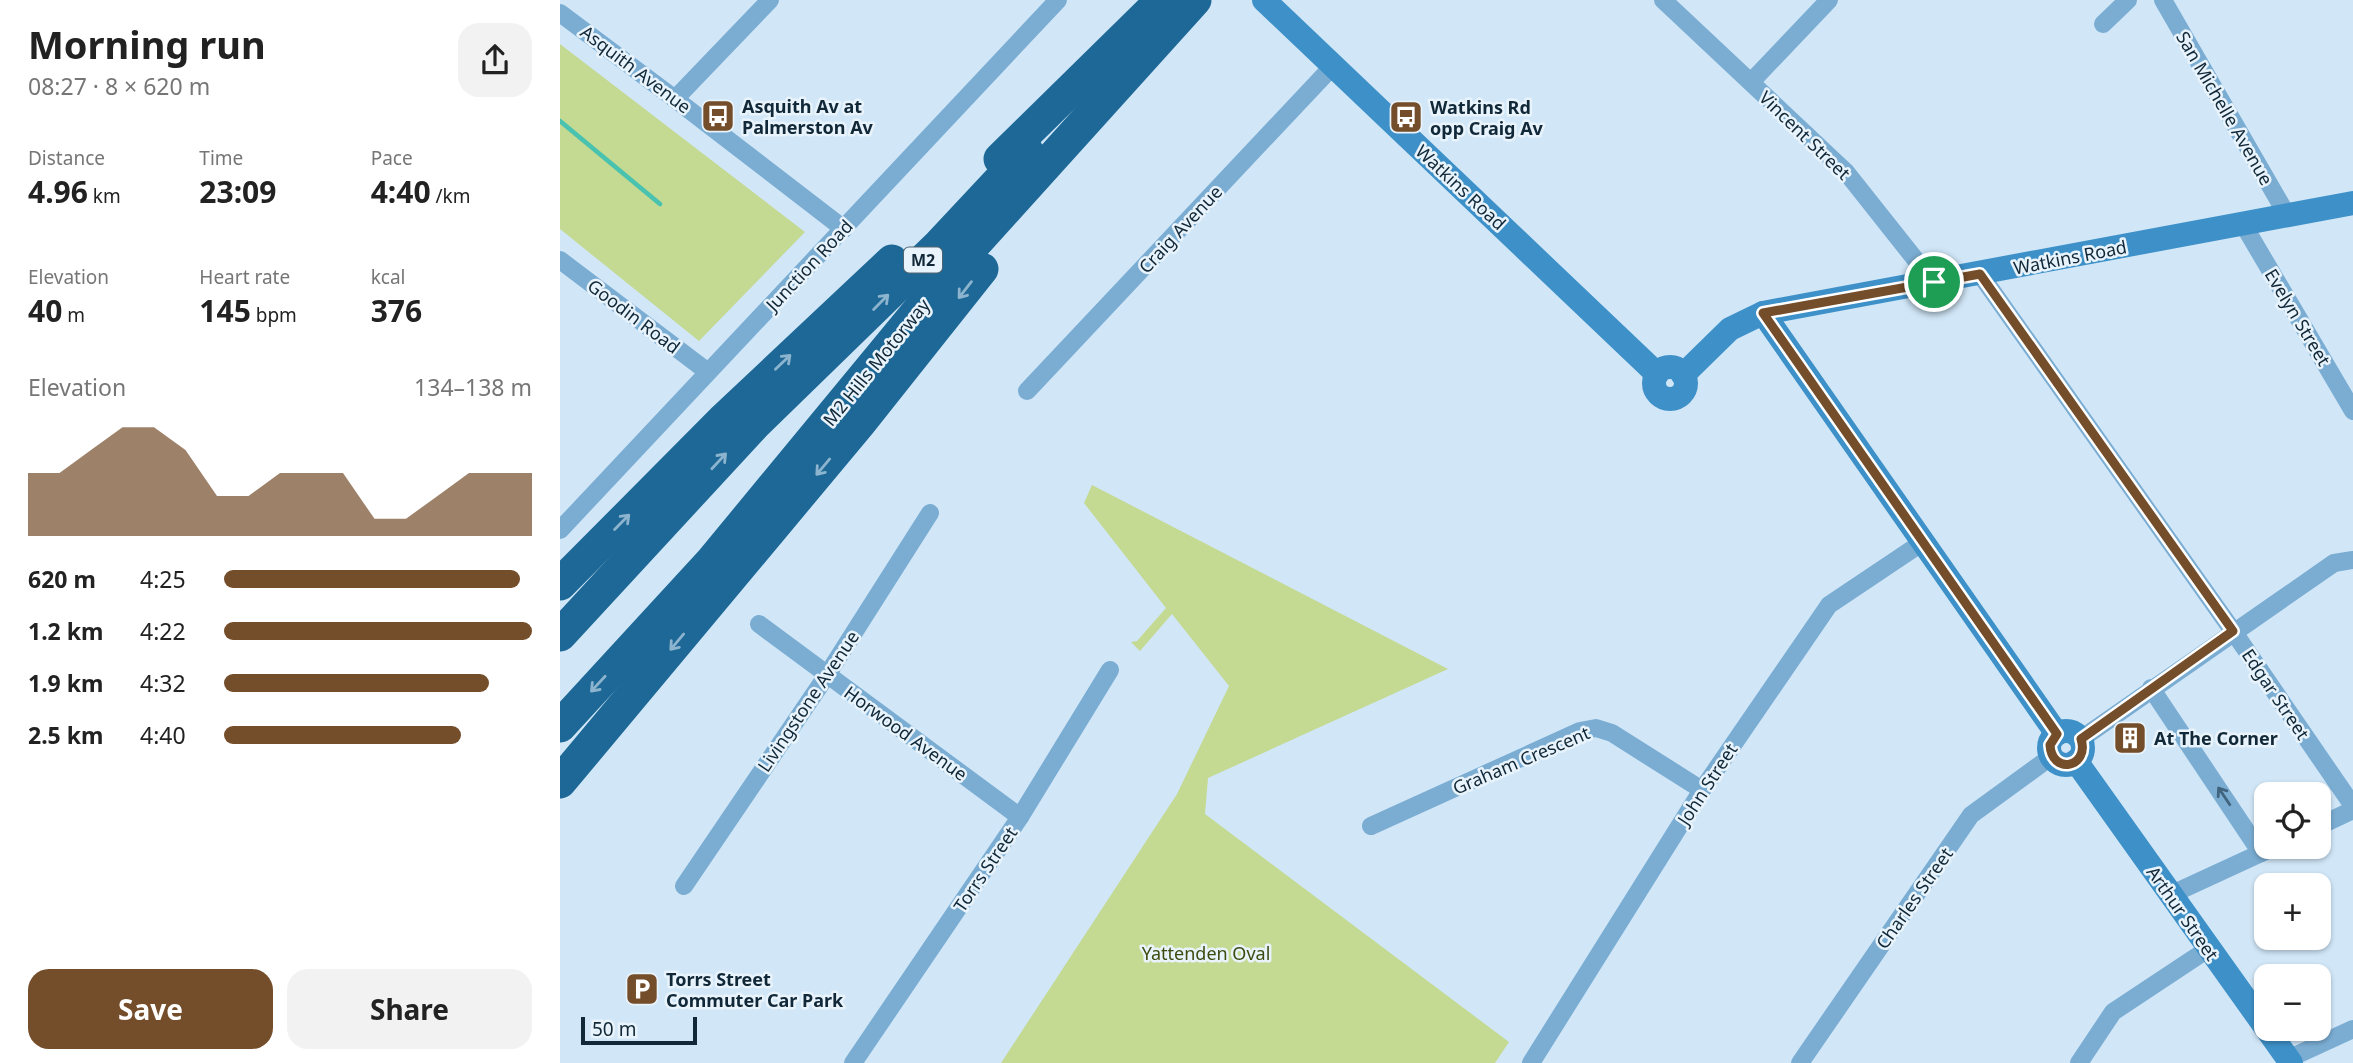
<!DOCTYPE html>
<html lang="en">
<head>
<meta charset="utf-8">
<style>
  body { margin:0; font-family:"Noto Sans",sans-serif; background:#f2f2f2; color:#222; height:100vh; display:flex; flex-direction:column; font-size:26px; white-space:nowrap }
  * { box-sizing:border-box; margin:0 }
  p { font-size:23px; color:#767676 }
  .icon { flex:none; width:38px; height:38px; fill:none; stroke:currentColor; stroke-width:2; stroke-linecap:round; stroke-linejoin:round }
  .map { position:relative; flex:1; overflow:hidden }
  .details { display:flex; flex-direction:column; background:#fff; width:560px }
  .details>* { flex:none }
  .buttons { position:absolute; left:1694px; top:782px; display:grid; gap:14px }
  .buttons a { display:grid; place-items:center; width:77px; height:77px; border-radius:14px; background:#fff; box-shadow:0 2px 5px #0004; font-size:35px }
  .scale { position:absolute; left:21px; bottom:18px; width:116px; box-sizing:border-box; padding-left:7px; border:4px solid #112838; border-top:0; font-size:19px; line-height:24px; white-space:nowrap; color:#112838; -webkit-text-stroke:5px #e8f3fb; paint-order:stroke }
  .pin { position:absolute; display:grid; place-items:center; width:60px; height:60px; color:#fff; margin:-30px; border:4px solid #fff; border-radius:50%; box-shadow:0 2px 7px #0007 }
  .round { display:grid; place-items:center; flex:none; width:74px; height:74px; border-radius:21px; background:#f2f2f2 }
  .headline { display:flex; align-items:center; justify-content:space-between; height:119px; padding:0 28px }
  h1 { font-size:38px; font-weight:700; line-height:52px }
  .metrics { display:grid; grid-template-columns:repeat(3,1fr); gap:10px; height:119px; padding:7px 28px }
  .metrics div { display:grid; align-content:center }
  .metrics b { font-size:30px; font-weight:700 }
  .metrics small { font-size:19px; font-weight:400 }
  .metrics p { font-size:19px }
  .chart { height:196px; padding:14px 28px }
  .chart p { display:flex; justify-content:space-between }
  .chart svg { width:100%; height:126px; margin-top:7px; fill:#744d2a; opacity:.7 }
  .action { display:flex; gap:14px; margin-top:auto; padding:14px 28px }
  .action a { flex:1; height:80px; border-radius:21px; background:#744d2a; color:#fff; font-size:28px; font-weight:700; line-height:80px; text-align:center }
  .action a+a { background:#f2f2f2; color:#222 }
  ul { padding:0 28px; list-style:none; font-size:23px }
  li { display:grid; grid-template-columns:112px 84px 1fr; align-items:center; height:52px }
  li i { height:18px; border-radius:9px; background:#744d2a }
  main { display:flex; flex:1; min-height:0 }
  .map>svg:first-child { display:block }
  .green { fill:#c4d992 }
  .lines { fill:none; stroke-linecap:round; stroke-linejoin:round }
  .stream { stroke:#49c2af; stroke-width:4.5 }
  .street { stroke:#7badd3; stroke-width:18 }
  .secondary { stroke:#3e91c8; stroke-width:24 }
  .highway { stroke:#1d6896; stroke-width:33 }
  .oneway { stroke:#8db4ce }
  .oneway2 { stroke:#41647e }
  .route-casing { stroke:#fff; stroke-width:14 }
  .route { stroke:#744d2a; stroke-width:9 }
  .labels { text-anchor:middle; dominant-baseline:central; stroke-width:5; stroke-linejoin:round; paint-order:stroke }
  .shield { fill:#e8f3fb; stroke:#526572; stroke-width:2 }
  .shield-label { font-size:16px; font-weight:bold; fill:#112838 }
  .street-label { font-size:18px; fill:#112838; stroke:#e8f3fb }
  .poi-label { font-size:18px; font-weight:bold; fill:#112838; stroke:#e8f3fb; text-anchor:start }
  .park-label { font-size:18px; fill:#3e4b0e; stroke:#e8f3fb }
</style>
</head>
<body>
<main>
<section class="details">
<div class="headline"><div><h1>Morning run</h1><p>08:27 · 8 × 620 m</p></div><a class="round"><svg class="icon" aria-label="share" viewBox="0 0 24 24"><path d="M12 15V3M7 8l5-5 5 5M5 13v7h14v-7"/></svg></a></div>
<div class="metrics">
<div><p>Distance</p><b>4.96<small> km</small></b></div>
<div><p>Time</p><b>23:09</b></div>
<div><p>Pace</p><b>4:40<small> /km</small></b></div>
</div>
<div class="metrics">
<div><p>Elevation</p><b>40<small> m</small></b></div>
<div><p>Heart rate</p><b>145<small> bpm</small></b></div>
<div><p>kcal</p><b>376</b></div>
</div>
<div class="chart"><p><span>Elevation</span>134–138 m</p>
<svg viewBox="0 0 160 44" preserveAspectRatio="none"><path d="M0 44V22L10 22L20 14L30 6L40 6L50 14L60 30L70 30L80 22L90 22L100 22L110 38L120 38L130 30L140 22L150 22L160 22V44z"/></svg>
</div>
<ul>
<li><b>620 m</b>4:25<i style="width:96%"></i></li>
<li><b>1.2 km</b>4:22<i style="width:100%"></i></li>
<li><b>1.9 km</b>4:32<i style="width:86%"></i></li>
<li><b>2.5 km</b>4:40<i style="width:77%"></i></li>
</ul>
<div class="action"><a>Save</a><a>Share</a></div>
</section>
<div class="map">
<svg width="1793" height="1063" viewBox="0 0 1793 1063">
  <rect width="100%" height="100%" fill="#d1e7f8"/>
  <!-- green -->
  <g class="green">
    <polygon points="0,44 245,232 139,341 0,229"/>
    <polygon points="532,485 888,669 648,778 645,814 949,1042 935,1063 441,1063 617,794 669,686 612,614 580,651 571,642 577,641 606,608 524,503"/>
  </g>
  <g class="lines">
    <!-- stream -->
    <polyline class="stream" points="0,121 100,204"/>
    <!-- street -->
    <g class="street">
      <polyline points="1103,0 1286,172 1374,283"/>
      <polyline points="1603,0 1727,215"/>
      <polyline points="0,13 115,99 284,229"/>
      <polyline points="1543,24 1568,0"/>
      <polyline points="1191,82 1269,0"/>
      <polyline points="115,99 210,0"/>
      <polyline points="1683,224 1793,411"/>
      <polyline points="0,260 148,372"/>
      <polyline points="1420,274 1673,631 1793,806"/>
      <polyline points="467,391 772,67"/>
      <polyline points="0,530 498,0"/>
      <polyline points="199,624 460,817"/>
      <polyline points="1591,688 1701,853"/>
      <polyline points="1521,739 1774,563 1793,560"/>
      <polyline points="811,826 1020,731 1036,728 1052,733 1142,790"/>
      <polyline points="1759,826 1793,810"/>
      <polyline points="124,886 267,675 370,513"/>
      <polyline points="1610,895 1714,847"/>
      <polyline points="1728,1059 1793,1029"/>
      <polyline points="293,1063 460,817 550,670"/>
      <polyline points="971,1063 1142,790 1269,605 1363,542"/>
      <polyline points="1240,1063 1411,815 1492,756"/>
      <polyline points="1519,1063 1553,1012 1648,949"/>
    </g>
    <!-- secondary -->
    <g class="secondary">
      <polyline points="704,0 1097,374"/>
      <polyline points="1203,313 1497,734"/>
      <circle cx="1110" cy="383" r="16"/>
      <polyline points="1123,375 1170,329 1203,313 1793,203"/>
      <circle cx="1506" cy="748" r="17"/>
      <polyline points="1516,761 1731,1063"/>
    </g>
    <!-- highway -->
    <g class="highway">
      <polyline points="440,159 602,0"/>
      <polyline points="0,584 165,418 332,261"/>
      <polyline points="0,635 194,425 379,245 467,151"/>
      <polyline points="0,726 151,562 401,259 635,0"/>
      <polyline points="0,782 299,424 422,269"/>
    </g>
  </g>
  <!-- one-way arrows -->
  <defs><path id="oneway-shaft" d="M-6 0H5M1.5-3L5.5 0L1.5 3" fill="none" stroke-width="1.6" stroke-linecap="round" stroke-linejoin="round" transform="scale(1.75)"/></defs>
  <g class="oneway">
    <use href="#oneway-shaft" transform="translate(405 290) rotate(128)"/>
    <use href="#oneway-shaft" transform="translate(321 302) rotate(-45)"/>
    <use href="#oneway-shaft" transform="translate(223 362) rotate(-44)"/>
    <use href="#oneway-shaft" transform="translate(159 461) rotate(-47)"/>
    <use href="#oneway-shaft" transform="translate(263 467) rotate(130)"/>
    <use href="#oneway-shaft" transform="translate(62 522) rotate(-45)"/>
    <use href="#oneway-shaft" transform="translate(117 642) rotate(130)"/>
    <use href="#oneway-shaft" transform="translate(38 684) rotate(133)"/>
  </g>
  <use class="oneway2" href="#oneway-shaft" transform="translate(1664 796) rotate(-124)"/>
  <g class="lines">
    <defs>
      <path id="route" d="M1420,274L1673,631L1521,739C1530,767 1492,776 1490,745L1497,734L1203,313Z"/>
    </defs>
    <!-- route casing -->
    <use href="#route" class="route-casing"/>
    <!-- route -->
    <use href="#route" class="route"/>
  </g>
  <!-- icons -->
  <defs>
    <symbol id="bus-square" viewBox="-11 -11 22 22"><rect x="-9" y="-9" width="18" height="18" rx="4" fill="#744d2a" stroke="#e8f3fb"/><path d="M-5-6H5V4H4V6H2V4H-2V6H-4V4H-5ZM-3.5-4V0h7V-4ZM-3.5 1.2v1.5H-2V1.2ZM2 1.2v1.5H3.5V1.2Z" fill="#fff"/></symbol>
    <symbol id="building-square" viewBox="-11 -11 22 22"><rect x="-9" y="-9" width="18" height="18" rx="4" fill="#744d2a" stroke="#e8f3fb"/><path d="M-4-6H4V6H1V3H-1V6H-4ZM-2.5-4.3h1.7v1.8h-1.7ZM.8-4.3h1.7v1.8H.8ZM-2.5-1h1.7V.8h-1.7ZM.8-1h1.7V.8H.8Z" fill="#fff"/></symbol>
    <symbol id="parking-square" viewBox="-11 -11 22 22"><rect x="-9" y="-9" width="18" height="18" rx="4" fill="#744d2a" stroke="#e8f3fb"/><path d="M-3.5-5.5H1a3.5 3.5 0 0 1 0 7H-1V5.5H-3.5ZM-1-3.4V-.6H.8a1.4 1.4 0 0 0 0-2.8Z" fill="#fff"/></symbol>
  </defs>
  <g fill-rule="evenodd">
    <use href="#bus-square" x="139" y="97" width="38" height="38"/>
    <use href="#bus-square" x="827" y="98" width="38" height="38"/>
    <use href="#building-square" x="1551" y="719" width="38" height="38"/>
    <use href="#parking-square" x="63" y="970" width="38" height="38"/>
  </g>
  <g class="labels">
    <!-- shield labels -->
    <rect class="shield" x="344" y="247.5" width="38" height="25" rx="5"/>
    <g class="shield-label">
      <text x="363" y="260">M2</text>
    </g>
    <!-- street labels -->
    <g class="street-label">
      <text transform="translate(76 69) rotate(37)">Asquith Avenue</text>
      <text transform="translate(1665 108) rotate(60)">San Michelle Avenue</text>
      <text transform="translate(1245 135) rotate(44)">Vincent Street</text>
      <text transform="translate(901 187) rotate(43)">Watkins Road</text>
      <text transform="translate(620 229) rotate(-47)">Craig Avenue</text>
      <text transform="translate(1510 257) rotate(-11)">Watkins Road</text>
      <text transform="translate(249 265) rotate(-47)">Junction Road</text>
      <text transform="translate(74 316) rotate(37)">Goodin Road</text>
      <text transform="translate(1738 317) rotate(59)">Evelyn Street</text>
      <text transform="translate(316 362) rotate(-51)">M2 Hills Motorway</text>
      <text transform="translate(1716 694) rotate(56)">Edgar Street</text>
      <text transform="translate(248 701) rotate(-56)">Livingstone Avenue</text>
      <text transform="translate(346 733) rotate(36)">Horwood Avenue</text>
      <text transform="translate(961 760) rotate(-23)">Graham Crescent</text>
      <text transform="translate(1147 784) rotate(-57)">John Street</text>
      <text transform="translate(425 869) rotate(-56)">Torrs Street</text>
      <text transform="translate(1354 898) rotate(-55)">Charles Street</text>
      <text transform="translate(1623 913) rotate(55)">Arthur Street</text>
    </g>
    <!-- poi labels -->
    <g class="poi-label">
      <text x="182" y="106">Asquith Av at<tspan x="182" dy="21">Palmerston Av</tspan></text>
      <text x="870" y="107">Watkins Rd<tspan x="870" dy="21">opp Craig Av</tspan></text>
      <text x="1594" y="738">At The Corner</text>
      <text x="106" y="979">Torrs Street<tspan x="106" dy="21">Commuter Car Park</tspan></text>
    </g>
    <!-- park labels -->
    <g class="park-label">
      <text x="646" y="953">Yattenden Oval</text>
    </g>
  </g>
</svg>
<div class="buttons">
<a><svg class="icon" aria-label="locate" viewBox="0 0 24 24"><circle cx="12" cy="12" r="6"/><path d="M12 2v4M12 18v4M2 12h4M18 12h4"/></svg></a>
<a>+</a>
<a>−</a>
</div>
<div class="scale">50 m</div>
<div class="pin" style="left:1374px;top:282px;background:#1e9e55"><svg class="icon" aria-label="arrive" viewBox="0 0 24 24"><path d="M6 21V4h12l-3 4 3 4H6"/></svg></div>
</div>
</main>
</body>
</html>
